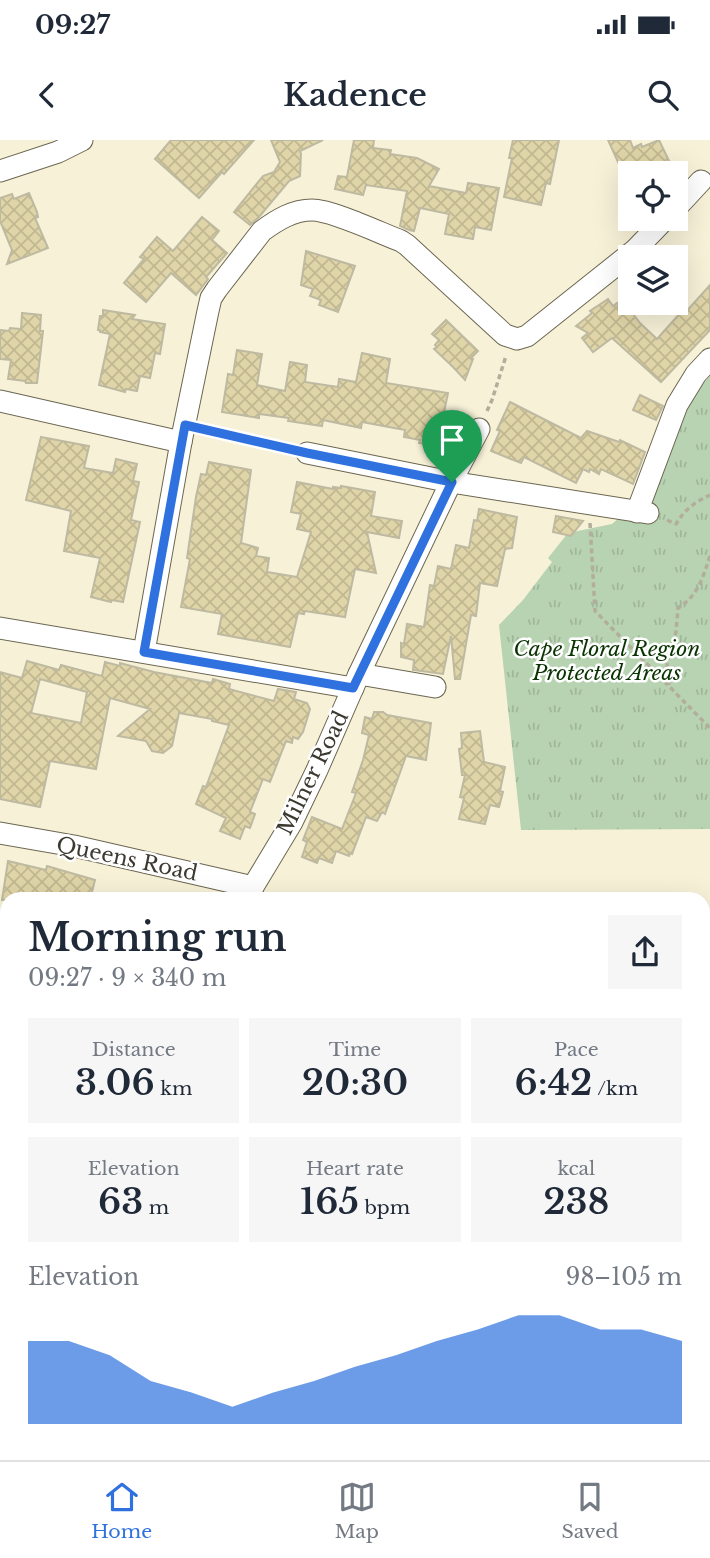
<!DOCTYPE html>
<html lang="en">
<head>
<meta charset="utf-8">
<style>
  body { margin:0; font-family:"Libre Baskerville",serif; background:#f6f6f7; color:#1f2937; height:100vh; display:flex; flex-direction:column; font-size:26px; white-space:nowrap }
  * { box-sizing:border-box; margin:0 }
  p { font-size:23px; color:#747a83 }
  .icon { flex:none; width:38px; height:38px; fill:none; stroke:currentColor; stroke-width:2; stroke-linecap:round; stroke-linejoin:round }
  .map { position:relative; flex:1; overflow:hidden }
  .details { position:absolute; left:0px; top:752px; width:710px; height:569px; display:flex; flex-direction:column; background:#fff; border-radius:21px 21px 0 0; box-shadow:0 7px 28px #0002 }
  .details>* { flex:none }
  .controls { position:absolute; left:618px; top:21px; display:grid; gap:14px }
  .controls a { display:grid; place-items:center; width:70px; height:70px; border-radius:0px; background:#fff; box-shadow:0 7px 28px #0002; font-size:35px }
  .pin { position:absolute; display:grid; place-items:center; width:60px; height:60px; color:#fff; margin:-72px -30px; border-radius:50% 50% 50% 0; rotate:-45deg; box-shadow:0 0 7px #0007 }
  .pin .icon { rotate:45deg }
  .round { display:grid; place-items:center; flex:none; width:74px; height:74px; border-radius:0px; background:#f6f6f7 }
  .head { display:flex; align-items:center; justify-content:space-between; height:119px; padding:0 28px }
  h1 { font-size:38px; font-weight:600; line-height:52px }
  .figures { display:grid; grid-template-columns:repeat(3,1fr); gap:10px; height:119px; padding:7px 28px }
  .figures div { display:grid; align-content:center; border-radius:0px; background:#f6f6f7; text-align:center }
  .figures b { font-size:35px; font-weight:600 }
  .figures small { font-size:19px; font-weight:400 }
  .figures p { font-size:19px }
  .chart { height:196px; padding:14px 28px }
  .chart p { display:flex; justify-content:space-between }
  .chart svg { width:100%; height:126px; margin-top:7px; fill:#2f72df; opacity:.7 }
  .status { display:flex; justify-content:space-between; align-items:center; height:49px; padding:0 35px; background:#fff; direction:ltr }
  .status svg { height:19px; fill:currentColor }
  header { display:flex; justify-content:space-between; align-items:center; height:91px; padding:0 28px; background:#fff; font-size:32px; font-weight:600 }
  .tabs { display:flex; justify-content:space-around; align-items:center; height:98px; border-top:2px solid #e0e1e3; background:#fff; font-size:19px; color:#747a83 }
  .tabs a { display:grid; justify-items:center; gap:4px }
  .tabs .selected { color:#2f72df }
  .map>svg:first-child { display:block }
  .park { fill:url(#park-tufts) }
  .building { fill:url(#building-cross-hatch); stroke:#beb9a1; stroke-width:2; fill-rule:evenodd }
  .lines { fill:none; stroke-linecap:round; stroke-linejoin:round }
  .minor-casing { stroke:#6c6751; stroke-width:23 }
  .path { stroke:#b3ae9b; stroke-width:3.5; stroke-dasharray:5 3.5; stroke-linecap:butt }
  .minor { stroke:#fff; stroke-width:21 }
  .route-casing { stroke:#fff; stroke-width:14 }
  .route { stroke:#2f72df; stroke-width:9 }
  .labels { text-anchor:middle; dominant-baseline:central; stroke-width:5; stroke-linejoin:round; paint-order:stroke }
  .park-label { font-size:21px; font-style:italic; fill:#093300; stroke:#fefefe }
  .street-label { font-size:21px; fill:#3c3a30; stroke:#fefefe }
</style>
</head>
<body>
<div class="status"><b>09:27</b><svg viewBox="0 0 49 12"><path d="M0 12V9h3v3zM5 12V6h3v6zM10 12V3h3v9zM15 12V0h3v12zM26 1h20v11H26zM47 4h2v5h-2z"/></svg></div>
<header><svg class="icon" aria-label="back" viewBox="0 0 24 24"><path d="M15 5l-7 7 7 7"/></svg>Kadence<svg class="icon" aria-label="search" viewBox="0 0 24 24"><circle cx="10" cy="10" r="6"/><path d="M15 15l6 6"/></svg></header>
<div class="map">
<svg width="710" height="1320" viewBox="0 0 710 1320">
  <defs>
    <pattern id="park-tufts" width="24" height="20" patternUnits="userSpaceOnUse" patternTransform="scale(1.75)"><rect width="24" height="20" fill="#b8d3b2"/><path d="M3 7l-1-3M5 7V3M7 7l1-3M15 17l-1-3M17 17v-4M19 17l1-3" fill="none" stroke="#9fb699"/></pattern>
    <pattern id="building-cross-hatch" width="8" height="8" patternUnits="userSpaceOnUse" patternTransform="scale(1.75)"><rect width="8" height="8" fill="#e0d5a8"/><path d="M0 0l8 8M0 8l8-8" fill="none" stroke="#c1b891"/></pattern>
  </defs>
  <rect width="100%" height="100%" fill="#f7f1d8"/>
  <!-- park -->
  <polygon class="park" points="710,236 710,689 521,690 499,485 523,460 552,422 548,418 568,393 612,384 646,355 683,266"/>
  <!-- building -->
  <g class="building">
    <polygon points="171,0 254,0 224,34 222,32 199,58 155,19"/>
    <polygon points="271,0 323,0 300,11 301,14 300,36 289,41 259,77 250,85 234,72 263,36 274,32 280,22"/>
    <polygon points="354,0 374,0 373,8 391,10 390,14 417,18 439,29 429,46 466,53 468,43 499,48 491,90 475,87 473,99 445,94 449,74 420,68 414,91 409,90 400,86 407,51 366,45 363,55 335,49 338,36 347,37"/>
    <polygon points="513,0 559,0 550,44 546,43 541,65 504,57 512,18 509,18"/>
    <polygon points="608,0 630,0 633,8 641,4 642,7 659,0 672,27 662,33 623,33"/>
    <polygon points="29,53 37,72 38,77 35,78 48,108 7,124 12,110 0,81 0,58 12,54 14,59"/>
    <polygon points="202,77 219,91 212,100 227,113 206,137 208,139 196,155 171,133 146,162 124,143 144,119 140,117 157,97 173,111"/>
    <polygon points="306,111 355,126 338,172 319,165 321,160 310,156 313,149 301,145"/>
    <polygon points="710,145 710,190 661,242 612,198 593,212 582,198 588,193 576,186 592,173 590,171 608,159 613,166 617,163 622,170 627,166 640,183 657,199 682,171 684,174"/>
    <polygon points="103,170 135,175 132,179 165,184 160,214 155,213 150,238 140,236 137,251 126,249 125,252 99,245 110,194 100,192 100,190 98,190 100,176 103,176"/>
    <polygon points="22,173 41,175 40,191 43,191 37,243 26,243 25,241 8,239 11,220 0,219 0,190 9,191 10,188 21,189"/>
    <polygon points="446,180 478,211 471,218 473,219 465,240 453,227 434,209 437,207 435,205 439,200 432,194"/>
    <polygon points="237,210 262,214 257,245 285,251 290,222 307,225 305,242 338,247 339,239 356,242 362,213 390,219 386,243 448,253 437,306 419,303 420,300 404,297 405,290 362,282 361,288 323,280 322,286 288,281 289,278 259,274 259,278 222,272 228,234 233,235"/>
    <polygon points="640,255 663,266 656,280 633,270"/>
    <polygon points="510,262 581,298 587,291 619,302 620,300 645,312 633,344 601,329 599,334 590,329 589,332 583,329 576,343 524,317 521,323 491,311 500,291 497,290"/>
    <polygon points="41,297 89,306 84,328 113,333 116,319 137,324 133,341 139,342 131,380 140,382 123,462 112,460 111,462 91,457 100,418 64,411 71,371 26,360"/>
    <polygon points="209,322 251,330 241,403 258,408 256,416 269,418 267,432 297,437 311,392 297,389 301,374 291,372 297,342 333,349 333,347 341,348 341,346 375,352 371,376 402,381 399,398 367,392 376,433 355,429 345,477 305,471 304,474 298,473 290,507 218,494 222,474 181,467 190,419 187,418 196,357 201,334 206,335"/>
    <polygon points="479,369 517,377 512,408 505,409 497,446 480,443 476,476 471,475 460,539 455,539 451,496 443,534 413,530 414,520 401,517 401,503 404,504 407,484 424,487 430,445 434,446 438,426 451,429 456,405 469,408 474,380 477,381"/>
    <polygon points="556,376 583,381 571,396 553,392"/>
    <path d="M27,521L59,530L61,525L102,536L105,522L120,526V523L154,532L212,543L213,539L230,544L229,549L274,561L278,549L296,552L294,559L307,563L310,569L303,592L298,599L293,597L292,603L286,601L270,642L263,639L250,672L255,674L250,688L245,686L240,699L220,691L226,678L196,664L203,646L206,647L229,585L212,581V579L179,573L172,606L163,613L152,611L146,601L118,596L150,569L110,558L96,629L50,621L40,667L0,659V532L22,538ZM40,539L87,552L81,583L31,573Z"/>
    <polygon points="374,572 383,572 387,575 431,583 426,620 406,616 385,674 382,672 377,681 366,677 352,714 350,713 349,716 336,711 332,723 319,718 317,723 302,717 307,702 303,700 312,677 342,689 356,653 352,652 363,620 369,595 362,593 365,577 372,579"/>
    <polygon points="480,591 484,622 505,627 500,651 503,652 499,667 490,665 485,684 459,679 464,658 460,657 465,635 462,635 459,609 462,608 461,593"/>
    <polygon points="8,721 46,730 47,726 95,740 90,760 2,760"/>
  </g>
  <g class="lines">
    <defs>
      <g id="minor">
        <polyline points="0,31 58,12 82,0"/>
        <polyline points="676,68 701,41"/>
        <polyline points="0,261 181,302"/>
        <polyline points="307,313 451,342 648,373"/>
        <polyline points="637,372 677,265 696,234 710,219"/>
        <polyline points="0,488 353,548"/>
        <path d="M144,512L181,302L208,171L211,158L217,149L262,91C277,80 293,70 312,70C332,70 380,93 401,101L407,105L505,195L517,199L527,196L635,110L665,79"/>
        <polyline points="359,534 435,547"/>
        <polyline points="0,693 74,706 253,747"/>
        <polyline points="245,760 292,682 317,630 359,534 451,342 479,289"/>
        <polyline points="0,892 7,893"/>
        <polyline points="0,1180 7,1181"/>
        <polyline points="46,1320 47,1314"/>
        <polyline points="213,1320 214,1314"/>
        <polyline points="559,1320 560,1314"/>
        <polyline points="653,1320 655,1314"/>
      </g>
    </defs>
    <!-- minor casing -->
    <use href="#minor" class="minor-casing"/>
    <!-- path -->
    <g class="path">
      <polyline points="487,271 492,260 506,216"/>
      <polyline points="203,289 288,309"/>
      <path d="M667,380L676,384C685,369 695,362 710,355"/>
      <polyline points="590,383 595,471 710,588"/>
      <path d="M669,545L667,523L676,492L678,468C698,456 703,437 710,416"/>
      <polyline points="532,1314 535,1320"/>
    </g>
    <!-- minor -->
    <use href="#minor" class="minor"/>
  </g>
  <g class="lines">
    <defs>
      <polygon id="route" points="185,285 307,313 452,342 353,548 144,512"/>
    </defs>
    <!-- route casing -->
    <use href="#route" class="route-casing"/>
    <!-- route -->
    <use href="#route" class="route"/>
  </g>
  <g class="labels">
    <!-- park labels -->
    <g class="park-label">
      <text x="607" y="509">Cape Floral Region<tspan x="607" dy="24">Protected Areas</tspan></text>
    </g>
    <!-- street labels -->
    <g class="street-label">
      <text transform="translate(313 633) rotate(-64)">Milner Road</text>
      <text transform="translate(127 719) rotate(12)">Queens Road</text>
    </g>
  </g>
</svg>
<div class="controls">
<a><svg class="icon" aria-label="locate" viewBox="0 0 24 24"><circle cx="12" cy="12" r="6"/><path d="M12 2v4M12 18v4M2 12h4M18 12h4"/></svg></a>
<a><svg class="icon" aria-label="layers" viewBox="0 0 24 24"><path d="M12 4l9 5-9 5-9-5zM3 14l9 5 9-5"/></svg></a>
</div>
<div class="pin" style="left:452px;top:342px;background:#1e9e55"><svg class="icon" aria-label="arrive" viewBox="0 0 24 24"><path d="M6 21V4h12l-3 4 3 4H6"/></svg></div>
<section class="details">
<div class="head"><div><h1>Morning run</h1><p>09:27 · 9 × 340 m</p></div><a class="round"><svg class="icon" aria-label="share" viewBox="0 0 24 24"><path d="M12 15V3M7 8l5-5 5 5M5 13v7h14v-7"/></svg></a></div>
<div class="figures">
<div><p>Distance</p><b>3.06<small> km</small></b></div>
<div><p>Time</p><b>20:30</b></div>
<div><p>Pace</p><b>6:42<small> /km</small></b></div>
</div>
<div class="figures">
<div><p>Elevation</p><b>63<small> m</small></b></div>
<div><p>Heart rate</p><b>165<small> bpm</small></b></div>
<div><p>kcal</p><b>238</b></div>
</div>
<div class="chart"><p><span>Elevation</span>98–105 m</p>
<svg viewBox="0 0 160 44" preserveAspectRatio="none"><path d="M0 44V15L10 15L20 20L30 29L40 33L50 38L60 33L70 29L80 24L90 20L100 15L110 11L120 6L130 6L140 11L150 11L160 15V44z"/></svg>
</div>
</section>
</div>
<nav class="tabs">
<a class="selected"><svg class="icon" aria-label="home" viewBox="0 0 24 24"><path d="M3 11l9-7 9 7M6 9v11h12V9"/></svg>Home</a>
<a><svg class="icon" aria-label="map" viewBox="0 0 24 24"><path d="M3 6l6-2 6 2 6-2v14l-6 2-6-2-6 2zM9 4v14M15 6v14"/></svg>Map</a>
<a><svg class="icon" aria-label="saved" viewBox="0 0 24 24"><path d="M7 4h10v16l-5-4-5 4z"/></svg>Saved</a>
</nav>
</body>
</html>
